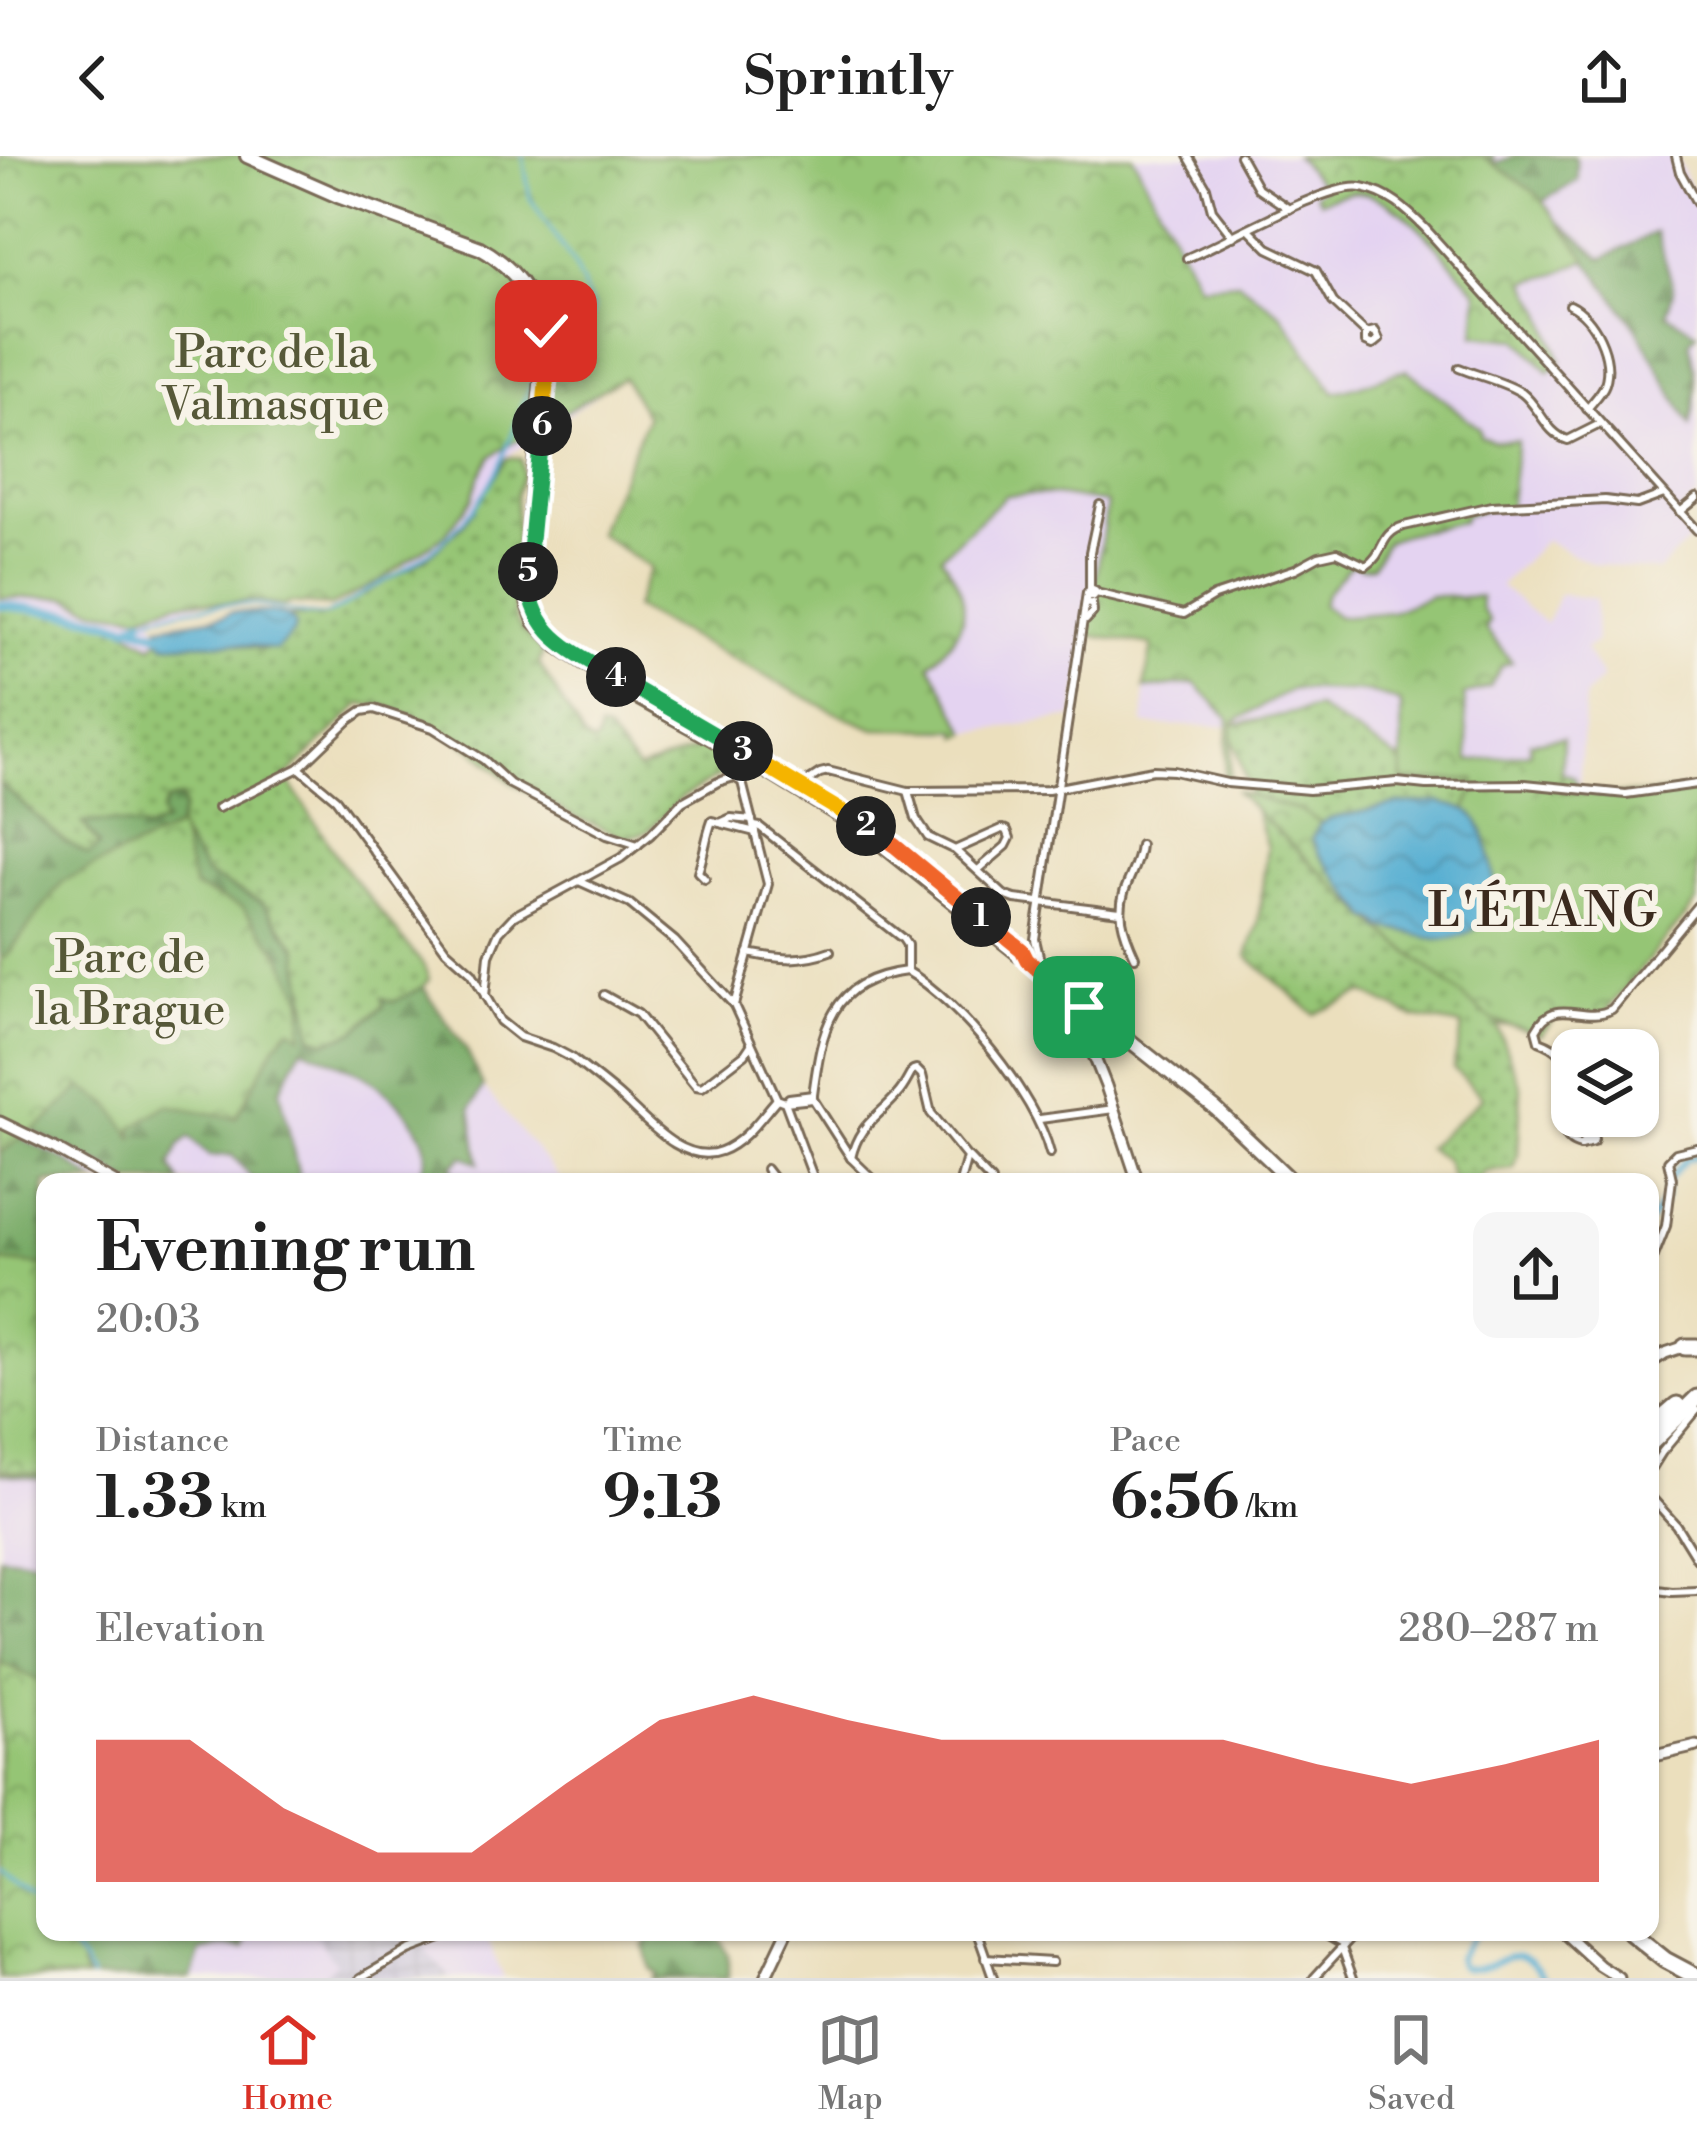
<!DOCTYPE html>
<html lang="en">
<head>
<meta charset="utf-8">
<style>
  body { margin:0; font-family:"Libre Bodoni",serif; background:#f6f6f6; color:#222; height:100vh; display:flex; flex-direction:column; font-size:45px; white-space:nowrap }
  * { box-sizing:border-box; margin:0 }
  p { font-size:39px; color:#767676 }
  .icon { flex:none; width:66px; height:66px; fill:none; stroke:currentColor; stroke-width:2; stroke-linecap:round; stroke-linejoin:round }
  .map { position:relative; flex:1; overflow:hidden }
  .drawer { position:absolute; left:36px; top:1017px; width:1623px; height:768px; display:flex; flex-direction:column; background:#fff; border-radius:24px; box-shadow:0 3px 9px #0004 }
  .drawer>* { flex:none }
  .tools { position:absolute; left:1551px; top:873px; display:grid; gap:24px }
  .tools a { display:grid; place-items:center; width:108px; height:108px; border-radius:24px; background:#fff; box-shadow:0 3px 9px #0004; font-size:60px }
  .pin { position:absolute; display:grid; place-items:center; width:102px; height:102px; color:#fff; margin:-51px; border-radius:24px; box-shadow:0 6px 18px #0006 }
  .km { position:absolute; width:60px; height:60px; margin:-30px; border-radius:50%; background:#222; color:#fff; font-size:33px; line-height:60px; text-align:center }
  .round { display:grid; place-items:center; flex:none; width:126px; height:126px; border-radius:24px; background:#f6f6f6 }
  .summary { display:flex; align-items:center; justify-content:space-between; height:204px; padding:0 60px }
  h1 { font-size:66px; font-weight:700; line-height:90px }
  .figures { display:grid; grid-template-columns:repeat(3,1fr); gap:18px; height:204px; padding:12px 60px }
  .figures div { display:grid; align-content:center }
  .figures b { font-size:60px; font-weight:700 }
  .figures small { font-size:33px; font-weight:400 }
  .figures p { font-size:33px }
  .chart { height:336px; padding:24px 60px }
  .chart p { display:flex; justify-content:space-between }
  .chart svg { width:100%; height:216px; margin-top:12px; fill:#d93025; opacity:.7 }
  header { display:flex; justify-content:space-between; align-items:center; height:156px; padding:0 60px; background:#fff; font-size:54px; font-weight:700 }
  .tabs { display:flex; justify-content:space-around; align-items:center; height:168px; border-top:3px solid #e0e0e0; background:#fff; font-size:33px; color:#767676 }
  .tabs a { display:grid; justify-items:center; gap:6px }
  .tabs .selected { color:#d93025 }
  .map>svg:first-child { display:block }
  .built { fill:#e4d3f1 }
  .industrial { fill:url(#industrial-grid) }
  .grass { fill:url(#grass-dots); stroke:#687849; stroke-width:3; fill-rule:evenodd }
  .forest { fill:url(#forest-firs); stroke:#5a6a42; stroke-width:3 }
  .park { fill:url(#park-crowns); stroke:#687849; stroke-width:3 }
  .water { fill:url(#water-waves); stroke:#486c78; stroke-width:3 }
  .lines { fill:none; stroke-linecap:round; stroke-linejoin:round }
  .stream { stroke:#55aed2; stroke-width:3 }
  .canal { stroke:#55aed2; stroke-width:6 }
  .river { stroke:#55aed2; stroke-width:9 }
  .street-casing { stroke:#796956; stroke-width:12 }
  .secondary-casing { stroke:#796956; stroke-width:15 }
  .primary-casing { stroke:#796956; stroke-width:18 }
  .highway-casing { stroke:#796956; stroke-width:21 }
  .street { stroke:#fff; stroke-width:6 }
  .secondary { stroke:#fff; stroke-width:9 }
  .primary { stroke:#fff; stroke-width:12 }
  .highway { stroke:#fff; stroke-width:15 }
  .split-1-casing { stroke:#fff; stroke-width:24 }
  .split-2-casing { stroke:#fff; stroke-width:24 }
  .split-3-casing { stroke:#fff; stroke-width:24 }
  .split-4-casing { stroke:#fff; stroke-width:24 }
  .split-5-casing { stroke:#fff; stroke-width:24 }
  .split-6-casing { stroke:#fff; stroke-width:24 }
  .split-7-casing { stroke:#fff; stroke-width:24 }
  .split-1 { stroke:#f0652b; stroke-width:15 }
  .split-2 { stroke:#f0652b; stroke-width:15 }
  .split-3 { stroke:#f5b400; stroke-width:15 }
  .split-4 { stroke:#22a559; stroke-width:15 }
  .split-5 { stroke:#22a559; stroke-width:15 }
  .split-6 { stroke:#22a559; stroke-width:15 }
  .split-7 { stroke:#f5b400; stroke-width:15 }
  .labels { text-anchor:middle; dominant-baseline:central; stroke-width:12; stroke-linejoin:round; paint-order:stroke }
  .park-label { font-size:45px; fill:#565838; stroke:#f7f3e8 }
  .neighbourhood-label { font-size:48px; letter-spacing:3px; fill:#3b2a1e; stroke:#f7f3e8 }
</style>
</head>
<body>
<header><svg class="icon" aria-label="back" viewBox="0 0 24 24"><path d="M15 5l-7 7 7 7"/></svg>Sprintly<svg class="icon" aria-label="share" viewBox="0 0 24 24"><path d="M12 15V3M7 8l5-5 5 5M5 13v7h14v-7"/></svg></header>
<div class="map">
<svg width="1697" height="1822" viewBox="0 0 1697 1822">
  <defs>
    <pattern id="industrial-grid" width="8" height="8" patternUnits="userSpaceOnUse" patternTransform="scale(3)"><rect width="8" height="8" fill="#c6c0d9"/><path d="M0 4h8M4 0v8" fill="none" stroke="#aba5ba"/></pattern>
    <pattern id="grass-dots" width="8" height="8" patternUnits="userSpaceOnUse" patternTransform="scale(3)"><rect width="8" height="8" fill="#95c574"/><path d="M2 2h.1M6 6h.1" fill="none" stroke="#7ba05f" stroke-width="1.8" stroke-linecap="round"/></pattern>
    <pattern id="forest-firs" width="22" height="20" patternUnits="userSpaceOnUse" patternTransform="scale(3)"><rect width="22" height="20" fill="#78aa66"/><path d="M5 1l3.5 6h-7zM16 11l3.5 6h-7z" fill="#648b53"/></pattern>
    <pattern id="park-crowns" width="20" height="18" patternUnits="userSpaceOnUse" patternTransform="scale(3)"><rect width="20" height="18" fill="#95c574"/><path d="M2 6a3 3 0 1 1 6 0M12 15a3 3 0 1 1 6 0" fill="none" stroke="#7ba05f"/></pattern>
    <pattern id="water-waves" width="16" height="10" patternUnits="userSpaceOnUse" patternTransform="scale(3)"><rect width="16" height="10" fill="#55aed2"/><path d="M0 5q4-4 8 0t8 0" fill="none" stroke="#488eaa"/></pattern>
  </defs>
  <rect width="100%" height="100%" fill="#f7f3e8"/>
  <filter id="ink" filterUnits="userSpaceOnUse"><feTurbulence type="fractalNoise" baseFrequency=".00833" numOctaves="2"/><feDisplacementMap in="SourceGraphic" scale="24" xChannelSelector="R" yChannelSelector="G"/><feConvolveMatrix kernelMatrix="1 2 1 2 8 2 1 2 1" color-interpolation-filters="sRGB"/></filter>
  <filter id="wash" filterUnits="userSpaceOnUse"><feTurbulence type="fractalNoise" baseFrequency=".004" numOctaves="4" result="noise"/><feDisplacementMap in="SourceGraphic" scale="48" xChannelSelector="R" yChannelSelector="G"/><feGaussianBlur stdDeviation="2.7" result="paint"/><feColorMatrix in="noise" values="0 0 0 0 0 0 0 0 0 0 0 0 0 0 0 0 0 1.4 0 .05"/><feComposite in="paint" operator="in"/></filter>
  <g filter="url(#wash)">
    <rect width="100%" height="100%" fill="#ebdfbd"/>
    <!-- built -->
    <polygon class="built" points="0,0 1676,0 1697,47 1697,341 1680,356 1688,385 1658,415 1592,408 1545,384 1500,430 1546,468 1559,438 1595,443 1596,486 1585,493 1602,522 1585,540 1579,634 1247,628 1229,570 1144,569 1144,534 1153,489 1122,481 1089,480 1073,561 966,577 875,572 599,377 648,261 623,221 506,301 463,369 411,409 398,412 375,427 338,445 233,441 152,459 164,491 285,621 342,708 424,810 429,823 424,832 467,895 484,932 563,1026 45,1026 45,1776 485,1776 503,1822 0,1822"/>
    <!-- industrial -->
    <polygon class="industrial" points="312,1776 420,1776 428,1798 451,1822 326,1822 323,1819 336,1807"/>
    <!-- grass -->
    <g class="grass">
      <path d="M507,302L521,303L523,318L516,338V441C507,465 528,480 543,496L539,508L584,582L593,588L597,585L599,574L606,575L638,614L695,594L703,582L733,600L723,618L681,642L647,676L627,682L577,662L512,627L476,596L431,567L386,550L361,548L286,621L342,708L424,810L429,823L423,831L393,846L383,843L384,849L355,875L326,886L312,880L298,792L262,747L207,719L177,673L183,653L165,667L147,674L113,666L84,668L99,690L90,700L63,684L0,628V452L110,464L152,490L160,482L165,488L233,487L264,494L295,469L289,460H325L425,403L463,369Z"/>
      <path d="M1317,552L1408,609L1453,604L1504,605L1541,608L1574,621L1580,639L1660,638L1697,634L1548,849L1534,866L1497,870L1521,931L1518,999L1514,1013L1485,1016L1478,1026H1453L1446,1004L1427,992L1483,941L1453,912L1463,870L1413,861L1364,837L1314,858L1247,800L1258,768L1267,691L1229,570ZM1397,648L1374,763H1369L1319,698L1329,663Z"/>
    </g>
    <!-- forest -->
    <g class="forest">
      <path d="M1296,0H1493L1494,7L1516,0H1573L1576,3L1577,25L1538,48L1602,103L1656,76L1674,134L1666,158L1697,176L1689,186C1697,214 1697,241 1690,269L1637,172L1586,104L1556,117L1479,133L1407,51L1374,33H1325Z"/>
      <path d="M0,628L63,684L89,699L99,689L83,667L113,666L147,674L165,667L161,657L167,645L181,641L183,653L177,673L207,719L262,747L298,793L312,880L326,886L355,875L384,850L382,842L393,846L423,831L467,895L483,931L471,952L479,1007L463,1000L451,1011L461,1026H448L438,1017L431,1026H408C457,997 393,936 362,918C343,908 322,900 302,891L280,934L300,1026H255L232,999L209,1000L189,981L180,989L170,1010L180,1026H129L107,1012L0,959Z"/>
      <polygon points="0,972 67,1005 96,1026 45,1026 45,1324 0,1317"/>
      <polygon points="0,1400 45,1405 45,1768 0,1822"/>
      <polygon points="54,1776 252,1776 245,1792 222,1790 201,1795 192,1822 81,1822"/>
      <polygon points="653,1776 716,1776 728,1799 728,1822 652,1822 656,1817 649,1812 644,1789"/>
    </g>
    <!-- park -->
    <g class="park">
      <path d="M0,0H1133L1199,129L1239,126L1281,158L1334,236C1359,232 1382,220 1407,214L1479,272L1480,280L1494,285H1517L1509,354L1488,353L1465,359L1462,366L1405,378L1386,386L1372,410L1362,411L1352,407L1326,437L1322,449L1338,461L1392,456L1431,440L1480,441L1481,453L1490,466L1485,472L1512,506L1502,509L1490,530L1464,539L1469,605L1530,597V586L1563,582L1561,636L1632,642L1697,632V746L1601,861L1557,858L1541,879L1492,864L1382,774L1235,635L1303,656L1329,672L1463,661L1475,631V624L1402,625L1401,547L1370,536L1292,533L1233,567L1229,625L1224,624L1229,562L1195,527L1144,533L1152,489L1088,479L1107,347L1048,338L1006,339L941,400C975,447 970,470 930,508L968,577L959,580L958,574L875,573L840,559L634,452L650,412L598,377L647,261L623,221L491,300L479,321L472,343L445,379L381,424L331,450L289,447L284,450L249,445L226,447L199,445L175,447L140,459L96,454L66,441L0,442Z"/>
      <path d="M1296,0H1482L1537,38L1587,103L1557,118L1526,126L1543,155L1561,205L1549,216L1518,183L1475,179L1478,137C1448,105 1403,39 1356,36C1343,36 1332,41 1320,45L1315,37L1324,32Z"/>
      <polygon points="179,671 194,732 242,751 279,796 303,842 302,879 290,872 275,889 236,962 167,949 132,972 134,983 110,948 81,931 47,964 0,997 0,802 6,801 63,725"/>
      <polygon points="0,1105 45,1110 45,1319 0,1314"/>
      <polygon points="0,1506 45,1528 45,1776 60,1776 58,1780 80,1803 86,1822 0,1822"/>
    </g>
    <!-- water -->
    <g class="water">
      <polygon points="232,456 271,456 289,460 295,469 293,477 276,494 233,487 165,488 160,482 159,470 224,460"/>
      <path d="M1438,646C1449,649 1464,651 1472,658C1481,666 1485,681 1488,692C1497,726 1502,764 1462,779C1432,791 1409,772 1380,772L1381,768L1374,763H1370L1319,698L1312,682L1320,668L1329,663L1397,648Z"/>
    </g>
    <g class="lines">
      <!-- stream -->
      <g class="stream">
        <polyline points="523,0 530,42 573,107 593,153 587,174 555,214"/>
        <path d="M142,463C179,454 223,445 261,450C281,452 303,461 324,459C338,457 358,439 372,432C431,402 473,367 501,306C513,278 522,248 535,221"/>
        <polyline points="0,1716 45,1759"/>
        <polyline points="59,1776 84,1807 92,1822"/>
      </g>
      <!-- canal -->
      <g class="canal">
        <polyline points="1650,1064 1664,1043 1666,1026 1686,1003 1697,1000"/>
        <path d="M1475,1776L1458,1802L1462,1811C1500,1819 1515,1774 1544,1822"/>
      </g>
      <!-- river -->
      <g class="river">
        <path d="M0,449C44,455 86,457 129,471L142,463"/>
        <polyline points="134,470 160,478"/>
      </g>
    </g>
  </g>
  <g filter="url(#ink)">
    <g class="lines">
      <defs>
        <g id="street">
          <polyline points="1188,0 1206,31 1212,54 1233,81"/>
          <polyline points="1240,0 1258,32 1289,53"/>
          <polyline points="1676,0 1680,16 1697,47"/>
          <polyline points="1249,73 1268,92 1316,115 1333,146 1366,177 1366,186 1373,189 1379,184 1375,175 1366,177"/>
          <path d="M1187,102C1224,87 1329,25 1362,32C1389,37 1407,54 1425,72L1697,374"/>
          <path d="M1570,149C1594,160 1614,201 1605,228C1602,237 1593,245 1587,253"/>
          <path d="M1459,212C1478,220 1506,226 1522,237C1540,251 1546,278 1568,284L1600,268"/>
          <polyline points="1680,356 1697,342"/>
          <polyline points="1090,433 1090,396 1100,349"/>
          <polygon points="1090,433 1095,435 1094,440 1088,440"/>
          <path d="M1096,437L1184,458L1214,440L1295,413L1319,400L1337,396L1366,410C1386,397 1378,378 1404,370L1491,350L1605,344L1637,348L1664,338"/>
          <polyline points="1086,464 1093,456 1092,447 1086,448"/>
          <polyline points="741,608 734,621 742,626 750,612"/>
          <path d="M299,612L336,643L446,794L472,817L500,865L520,881L553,892L572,902C587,914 603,926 617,938C644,961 682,1010 721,995C745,986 761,961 777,943"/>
          <polyline points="742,626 768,728 734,849 777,943 785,946 815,1026"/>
          <polyline points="800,630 820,617 828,615 908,635 1048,634 1153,614 1174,615 1227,627 1309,634 1397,626 1426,629 1525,628 1626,638 1697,628"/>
          <polyline points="908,635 916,663 928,681 955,694 1004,739 1015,743 1120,756"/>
          <polyline points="218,652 299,612 349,564 362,555 374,553 433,572 484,604 510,628 607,679 638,689"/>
          <polyline points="752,664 731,662 720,667 755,676"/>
          <polyline points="754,670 760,671 903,783 907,789 907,815"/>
          <polyline points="957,693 1002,673 1007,674 1010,682 1006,690 978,714"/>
          <path d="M705,723L698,716C704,699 706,681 712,665L720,667"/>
          <polyline points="581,726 630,748 675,785 734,849"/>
          <path d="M748,797C778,803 801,806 830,795"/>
          <path d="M1135,801C1123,775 1115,754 1128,726C1133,714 1139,703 1140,689"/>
          <polyline points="1041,809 1035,783 1087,437"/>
          <polyline points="604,839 638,858 696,930 702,931 745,898 751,889"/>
          <polyline points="485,840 489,799 499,776 514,760 621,702 650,679 682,646 718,626 734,621"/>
          <path d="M1572,923C1565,901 1561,893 1539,885L1536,874C1556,837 1583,869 1612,853L1697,750"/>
          <path d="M1572,928C1568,950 1552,983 1581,989"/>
          <path d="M813,939C822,872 830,824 907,815C958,844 1036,940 1050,997"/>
          <polygon points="813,939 813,943 785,946 789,942"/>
          <polyline points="813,943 851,1002 876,1026"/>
          <polyline points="1040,963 1114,953"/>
          <polygon points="1587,980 1594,983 1593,986 1581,989"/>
          <path d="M851,1002C859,968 876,963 897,939C904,932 908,922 913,914L916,913L922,919L931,957L967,1001L960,1026"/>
          <polyline points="969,1002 991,1025"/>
          <polyline points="766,1013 776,1026"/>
          <polyline points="1650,1110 1666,1070 1672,1023 1668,1005 1676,997 1697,992"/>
          <polyline points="1650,1315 1662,1296 1697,1254"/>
          <polyline points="1650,1340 1676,1369 1697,1403"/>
          <polyline points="1650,1433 1672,1436 1697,1435"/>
          <polyline points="977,1776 993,1822"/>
          <polyline points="1321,1776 1344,1789"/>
          <polyline points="1342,1792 1353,1822"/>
          <polyline points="985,1802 1052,1806"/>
          <polyline points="361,1822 409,1794 457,1776"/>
          <polyline points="1314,1822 1356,1776"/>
        </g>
        <g id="secondary">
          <polyline points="1079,862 1106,930 1138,1026"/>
          <polyline points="0,966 56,993 114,1026"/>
          <polyline points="1650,1207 1665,1197 1686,1190"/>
          <polyline points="1650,1601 1697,1590"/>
          <polyline points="1563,1776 1600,1810 1619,1822"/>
          <polyline points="765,1822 787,1776"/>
        </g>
        <g id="primary">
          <path d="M247,0L338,40L480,92C521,115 544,152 544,200L525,425L528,445L535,465L559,490L637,541L735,595L745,608L759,610L865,675L1055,827L1073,845L1082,866L1088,868L1094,864L1095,857L1089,852"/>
          <polyline points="1095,857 1216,953 1293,1026"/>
        </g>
        <g id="highway">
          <polyline points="1685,1191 1697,1191"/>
          <polyline points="1650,1272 1677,1249"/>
          <polyline points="1650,1288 1697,1242"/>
          <polyline points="1630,1776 1665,1804 1697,1821"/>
        </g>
      </defs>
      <!-- street casing -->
      <use href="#street" class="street-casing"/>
      <!-- secondary casing -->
      <use href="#secondary" class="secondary-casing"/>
      <!-- primary casing -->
      <use href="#primary" class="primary-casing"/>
      <!-- highway casing -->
      <use href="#highway" class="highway-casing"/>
      <!-- street -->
      <use href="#street" class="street"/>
      <!-- secondary -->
      <use href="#secondary" class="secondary"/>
      <!-- primary -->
      <use href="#primary" class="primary"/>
      <!-- highway -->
      <use href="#highway" class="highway"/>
    </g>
  </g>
  <g class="lines" filter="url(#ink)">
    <defs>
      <polyline id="split-1" points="981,761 1022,794 1027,804 1069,840 1078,857 1084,851"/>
      <polyline id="split-2" points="866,670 895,690 981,761"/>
      <polyline id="split-3" points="743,595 753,596 764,609 866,670"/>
      <polyline id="split-4" points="616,521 743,595"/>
      <path id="split-5" d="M528,416C530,479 568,492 616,521"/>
      <polyline id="split-6" points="528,416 542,270"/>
      <polyline id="split-7" points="542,270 549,198 546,175"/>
    </defs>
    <!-- split-1 casing -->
    <use href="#split-1" class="split-1-casing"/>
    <!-- split-2 casing -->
    <use href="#split-2" class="split-2-casing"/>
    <!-- split-3 casing -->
    <use href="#split-3" class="split-3-casing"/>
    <!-- split-4 casing -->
    <use href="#split-4" class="split-4-casing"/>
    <!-- split-5 casing -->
    <use href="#split-5" class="split-5-casing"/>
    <!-- split-6 casing -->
    <use href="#split-6" class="split-6-casing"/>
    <!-- split-7 casing -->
    <use href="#split-7" class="split-7-casing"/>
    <!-- split-1 -->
    <use href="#split-1" class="split-1"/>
    <!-- split-2 -->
    <use href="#split-2" class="split-2"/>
    <!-- split-3 -->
    <use href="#split-3" class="split-3"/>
    <!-- split-4 -->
    <use href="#split-4" class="split-4"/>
    <!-- split-5 -->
    <use href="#split-5" class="split-5"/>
    <!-- split-6 -->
    <use href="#split-6" class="split-6"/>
    <!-- split-7 -->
    <use href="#split-7" class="split-7"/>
  </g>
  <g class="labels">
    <!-- park labels -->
    <g class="park-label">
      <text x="273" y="197">Parc de la<tspan x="273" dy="52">Valmasque</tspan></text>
      <text x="130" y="802">Parc de<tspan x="130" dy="52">la Brague</tspan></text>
    </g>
    <!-- neighbourhood labels -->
    <g class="neighbourhood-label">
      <text x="1544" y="756">L'ÉTANG</text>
    </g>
  </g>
</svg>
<div class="tools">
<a><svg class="icon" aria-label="layers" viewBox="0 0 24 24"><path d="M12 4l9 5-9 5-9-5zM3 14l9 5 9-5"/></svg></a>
</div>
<div class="pin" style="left:1084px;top:851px;background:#1e9e55"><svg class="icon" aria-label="arrive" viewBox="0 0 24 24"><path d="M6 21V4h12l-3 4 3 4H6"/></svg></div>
<div class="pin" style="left:546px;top:175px;background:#d93025"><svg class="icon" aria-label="check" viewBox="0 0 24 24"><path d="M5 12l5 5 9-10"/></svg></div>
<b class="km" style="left:981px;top:761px">1</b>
<b class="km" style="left:866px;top:670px">2</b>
<b class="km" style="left:743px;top:595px">3</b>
<b class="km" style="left:616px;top:521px">4</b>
<b class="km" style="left:528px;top:416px">5</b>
<b class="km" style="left:542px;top:270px">6</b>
<section class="drawer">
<div class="summary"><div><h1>Evening run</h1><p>20:03</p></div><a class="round"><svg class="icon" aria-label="share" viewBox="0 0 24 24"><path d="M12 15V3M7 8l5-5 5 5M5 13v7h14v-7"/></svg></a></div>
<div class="figures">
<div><p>Distance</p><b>1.33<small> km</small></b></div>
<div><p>Time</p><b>9:13</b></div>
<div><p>Pace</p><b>6:56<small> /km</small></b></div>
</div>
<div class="chart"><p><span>Elevation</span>280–287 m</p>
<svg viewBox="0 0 160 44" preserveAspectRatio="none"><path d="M0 44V15L10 15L20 29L30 38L40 38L50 24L60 11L70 6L80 11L90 15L100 15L110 15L120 15L130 20L140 24L150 20L160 15V44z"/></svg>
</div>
</section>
</div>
<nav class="tabs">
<a class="selected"><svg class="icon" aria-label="home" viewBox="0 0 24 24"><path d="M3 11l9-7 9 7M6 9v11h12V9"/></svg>Home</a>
<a><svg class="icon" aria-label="map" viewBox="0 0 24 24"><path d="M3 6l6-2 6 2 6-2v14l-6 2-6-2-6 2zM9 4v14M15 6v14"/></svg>Map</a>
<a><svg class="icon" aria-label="saved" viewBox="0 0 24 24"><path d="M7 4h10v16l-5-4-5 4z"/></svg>Saved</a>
</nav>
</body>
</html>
